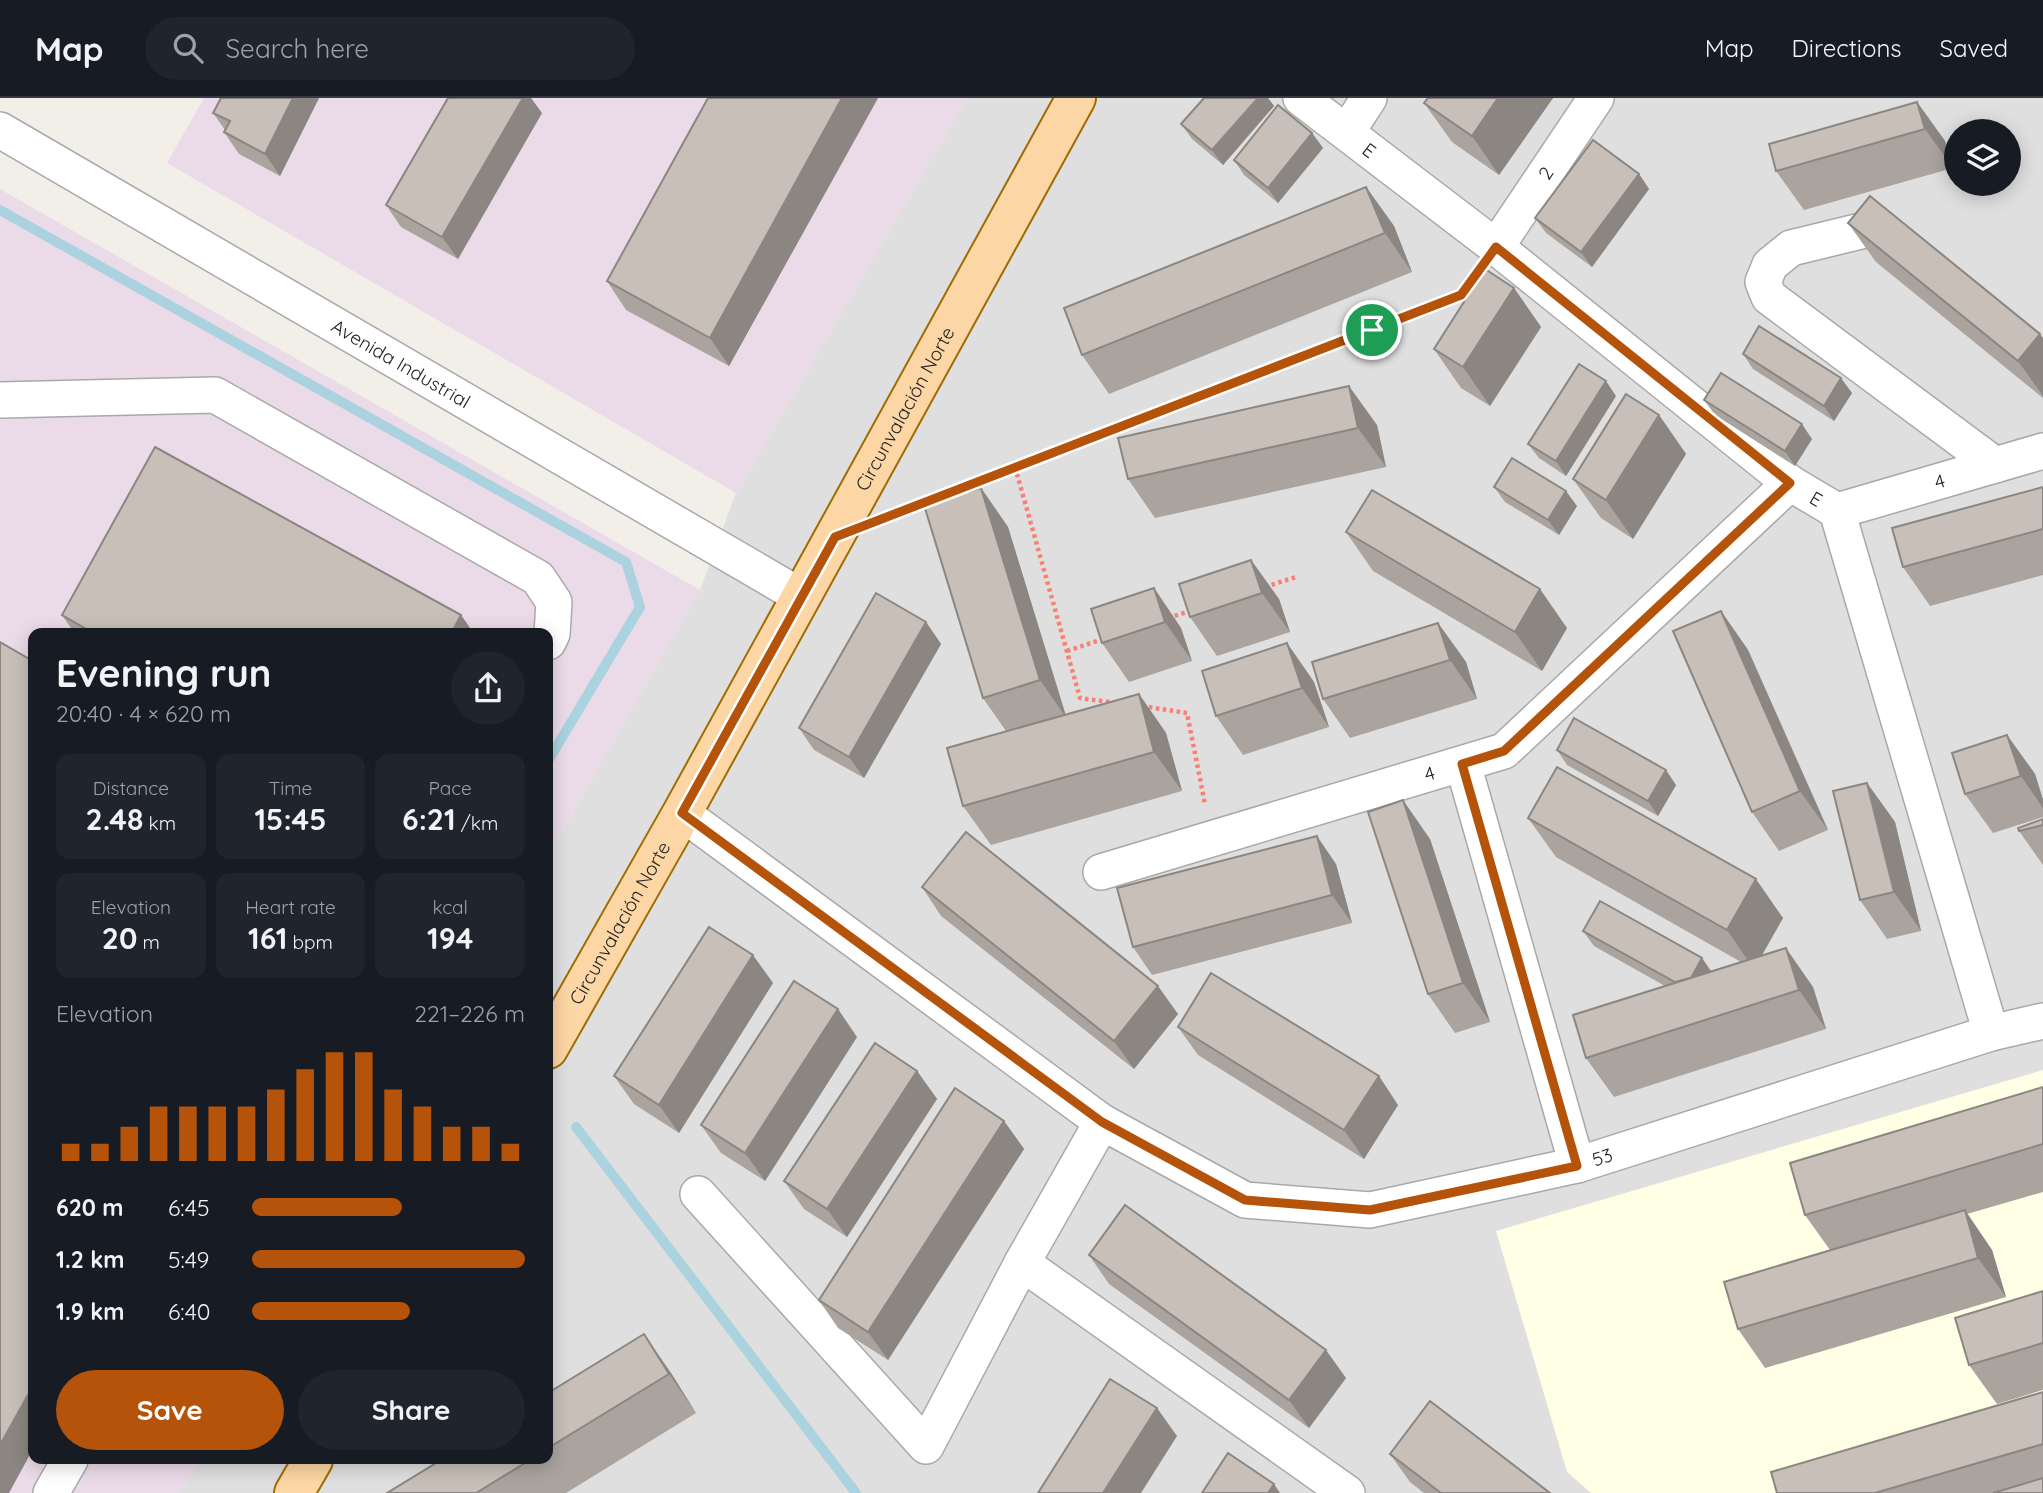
<!DOCTYPE html>
<html lang="en">
<head>
<meta charset="utf-8">
<style>
  body { margin:0; font-family:Quicksand,sans-serif; background:#20242c; color:#f1f3f6; height:100vh; display:flex; flex-direction:column; font-size:26px; white-space:nowrap }
  * { box-sizing:border-box; margin:0 }
  p { font-size:23px; color:#9ea1a6 }
  .icon { flex:none; width:38px; height:38px; fill:none; stroke:currentColor; stroke-width:2; stroke-linecap:round; stroke-linejoin:round }
  .map { position:relative; flex:1; overflow:hidden }
  .sheet { position:absolute; left:28px; top:530px; width:525px; height:836px; display:flex; flex-direction:column; background:#171b24; border-radius:14px; box-shadow:0 4px 18px #0003 }
  .sheet>* { flex:none }
  .tools { position:absolute; left:1944px; top:21px; display:grid; gap:14px }
  .tools a { display:grid; place-items:center; width:77px; height:77px; border-radius:50%; background:#171b24; box-shadow:0 4px 18px #0003; font-size:35px }
  .pin { position:absolute; display:grid; place-items:center; width:60px; height:60px; color:#fff; margin:-30px; border:4px solid #fff; border-radius:50%; box-shadow:0 2px 7px #0007 }
  .round { display:grid; place-items:center; flex:none; width:74px; height:74px; border-radius:37px; background:#20242c }
  .overview { display:flex; align-items:center; justify-content:space-between; height:119px; padding:0 28px }
  h1 { font-size:38px; font-weight:700; line-height:52px }
  .metrics { display:grid; grid-template-columns:repeat(3,1fr); gap:10px; height:119px; padding:7px 28px }
  .metrics div { display:grid; align-content:center; border-radius:14px; background:#20242c; text-align:center }
  .metrics b { font-size:30px; font-weight:700 }
  .metrics small { font-size:19px; font-weight:400 }
  .metrics p { font-size:19px }
  .chart { height:196px; padding:14px 28px }
  .chart p { display:flex; justify-content:space-between }
  .chart svg { width:100%; height:126px; margin-top:7px; stroke:#b45309; stroke-width:6 }
  .action { display:flex; gap:14px; margin-top:auto; padding:14px 28px }
  .action a { flex:1; height:80px; border-radius:42px; background:#b45309; color:#fff; font-size:28px; font-weight:700; line-height:80px; text-align:center }
  .action a+a { background:#20242c; color:#f1f3f6 }
  ul { padding:0 28px; list-style:none; font-size:23px }
  li { display:grid; grid-template-columns:112px 84px 1fr; align-items:center; height:52px }
  li i { height:18px; border-radius:9px; background:#b45309 }
  header { display:flex; align-items:center; gap:42px; box-sizing:border-box; height:98px; padding:0 35px; background:#171b24; border-bottom:2px solid #363941 }
  header strong { font-size:33px }
  nav { display:flex; gap:38px; margin-inline-start:auto; font-size:24px }
  .search { width:490px; height:63px; background:#20242c; display:flex; align-items:center; gap:18px; box-sizing:border-box; padding:0 24px; border-radius:38px; color:#9ea1a6; font-size:26px }
  .map>svg:first-child { display:block }
  .residential { fill:#e0dfdf; fill-rule:evenodd }
  .industrial { fill:#ebdbe8 }
  .education { fill:#ffffe5 }
  .lines { fill:none; stroke-linecap:round; stroke-linejoin:round }
  .stream { stroke:#aad3df; stroke-width:10 }
  .minor-casing { stroke:#a9a9a9; stroke-width:38 }
  .major-casing { stroke:#a06b00; stroke-width:42 }
  .path { stroke:#fa8072; stroke-width:4.5; stroke-dasharray:3.5 3.5; stroke-linecap:butt }
  .minor { stroke:#fff; stroke-width:35 }
  .major { stroke:#fcd6a4; stroke-width:38 }
  .wall { fill:#aba49e }
  .shaded-wall { fill:#8b8681 }
  .building { fill:#c7bfb8; stroke:#8b8681; stroke-width:2 }
  .route-casing { stroke:#fff; stroke-width:14 }
  .route { stroke:#b45309; stroke-width:9 }
  .labels { text-anchor:middle; dominant-baseline:central; stroke-width:6; stroke-linejoin:round; paint-order:stroke }
  .street-label { font-size:19px; fill:#222; stroke:#fff }
</style>
</head>
<body>
<header>
<strong>Map</strong>
<div class="search"><svg class="icon" aria-label="search" viewBox="0 0 24 24"><circle cx="10" cy="10" r="6"/><path d="M15 15l6 6"/></svg>Search here</div>
<nav><a>Map</a><a>Directions</a><a>Saved</a></nav>
</header>
<div class="map">
<svg width="2043" height="1395" viewBox="0 0 2043 1395">
  <rect width="100%" height="100%" fill="#f2efe9"/>
  <!-- residential -->
  <path class="residential" d="M967,0H2043V1395H180L200,1362H548V757L700,492L736,395ZM1956,33H2009V86H1956Z"/>
  <!-- industrial -->
  <g class="industrial">
    <polygon points="204,0 967,0 736,395 167,65"/>
    <polygon points="0,91 700,492 548,757 548,536 33,536 33,1362 200,1362 180,1395 0,1395"/>
  </g>
  <!-- education -->
  <polygon class="education" points="2043,972 2043,1395 1591,1395 1567,1374 1496,1133"/>
  <g class="lines">
    <!-- stream -->
    <g class="stream">
      <polyline points="0,112 626,464 640,509 548,663"/>
      <polyline points="576,1029 856,1395"/>
    </g>
    <defs>
      <g id="minor">
        <path id="s1" d="M1301,0L1496,149L1790,385L1837,413L1991,935"/>
        <path id="s2" d="M0,32L802,499"/>
        <polyline points="1347,34 1369,0"/>
        <polyline points="1869,131 1791,150 1770,167 1763,184 1769,199 1995,367"/>
        <path id="s3" d="M1496,149L1596,0"/>
        <polyline points="0,302 215,297 538,480 554,504 552,536 548,544"/>
        <path id="s4" d="M1837,413L2043,353"/>
        <polyline points="1463,666 1577,1067"/>
        <path id="s5" d="M682,715L1102,1024L1245,1102L1370,1112L1577,1067L1991,935L2043,923"/>
        <path id="s6" d="M1101,774L1504,653L1790,385"/>
        <polyline points="698,1096 926,1348 1022,1165 1102,1024"/>
        <polyline points="1022,1165 1347,1395"/>
        <polyline points="51,1395 70,1362"/>
      </g>
      <g id="major">
        <path id="s7" d="M548,951L682,715L1076,0"/>
        <polyline points="294,1395 313,1362"/>
      </g>
    </defs>
    <!-- minor casing -->
    <use href="#minor" class="minor-casing"/>
    <!-- major casing -->
    <use href="#major" class="major-casing"/>
    <!-- path -->
    <g class="path">
      <polyline points="1015,369 1080,600 1116,605"/>
      <polyline points="888,418 1461,197 1476,178"/>
      <polyline points="1265,489 1296,479"/>
      <polyline points="1168,520 1193,512"/>
      <polyline points="1067,553 1106,540"/>
      <polyline points="1142,608 1187,615 1205,706"/>
    </g>
    <!-- minor -->
    <use href="#minor" class="minor"/>
    <!-- major -->
    <use href="#major" class="major"/>
  </g>
  <!-- wall -->
  <g class="wall">
    <polygon points="319,0 280,78 239,56 224,34 225,32 213,15"/>
    <polygon points="708,0 878,0 729,268 626,212 607,183"/>
    <polygon points="1204,0 1268,0 1274,8 1223,67 1192,41 1181,26"/>
    <polygon points="1428,0 1553,0 1499,77 1452,44 1424,5"/>
    <polygon points="1917,4 1945,43 1953,70 1804,112 1776,73"/>
    <polygon points="542,15 458,161 401,129 386,107"/>
    <polygon points="1312,35 1323,50 1278,105 1244,77 1234,62"/>
    <polygon points="1639,76 1649,91 1592,169 1546,135 1535,120"/>
    <polygon points="1366,89 1394,128 1412,174 1109,296 1082,257"/>
    <polygon points="1848,125 2043,240 2043,300 1876,164"/>
    <polygon points="1514,190 1541,229 1490,308 1461,290 1434,251"/>
    <polygon points="1743,256 1852,295 1834,323 1753,271"/>
    <polygon points="1616,298 1566,378 1539,360 1528,346"/>
    <polygon points="1704,302 1812,341 1795,368 1715,317"/>
    <polygon points="1659,317 1686,356 1633,441 1601,420 1573,381"/>
    <polygon points="1377,327 1386,369 1155,420 1128,381 1118,340"/>
    <polygon points="1494,389 1577,408 1559,437 1505,404"/>
    <polygon points="2043,389 2043,477 1930,508 1903,469"/>
    <polygon points="981,390 1008,429 1065,617 1139,596 1166,635 1182,693 991,747 963,708 1006,633 983,600"/>
    <polygon points="1346,434 1567,530 1542,573 1373,473"/>
    <polygon points="1251,462 1279,501 1290,534 1217,558 1190,519"/>
    <polygon points="1154,490 1181,530 1192,563 1129,584 1102,545"/>
    <polygon points="1721,513 1748,552 1828,732 1779,753 1752,714"/>
    <polygon points="62,517 461,517 474,536 75,536"/>
    <polygon points="926,524 941,546 864,680 814,652 799,630"/>
    <polygon points="1438,525 1466,564 1477,601 1350,640 1323,601"/>
    <polygon points="1287,545 1314,584 1329,629 1243,657 1216,618"/>
    <polygon points="2007,637 2035,676 2043,702 2043,719 1993,735 1965,696"/>
    <polygon points="1557,652 1676,687 1658,718 1567,667"/>
    <polygon points="1867,685 1895,724 1921,833 1887,841 1860,802"/>
    <polygon points="1528,720 1783,820 1762,857 1813,889 1826,931 1614,999 1586,960 1665,888 1594,848 1583,833 1702,860 1711,873 1741,864 1556,759"/>
    <polygon points="2043,721 2043,767 2019,733"/>
    <polygon points="1430,741 1490,924 1455,935 1428,896"/>
    <polygon points="1336,766 1352,825 1152,877 1133,849"/>
    <polygon points="922,789 1178,916 1134,971 941,818"/>
    <polygon points="773,885 679,1035 634,1006 614,978"/>
    <polygon points="1178,929 1398,1007 1364,1061 1198,957"/>
    <polygon points="857,939 765,1083 721,1055 701,1027"/>
    <polygon points="917,973 937,1001 847,1139 804,1111 784,1083"/>
    <polygon points="2043,989 2043,1094 1967,1116 1992,1152 2006,1199 1765,1270 1738,1231 1830,1152 1805,1117"/>
    <polygon points="1004,1023 1024,1051 888,1262 838,1230 819,1202"/>
    <polygon points="1089,1157 1346,1280 1309,1330 1109,1186"/>
    <polygon points="2043,1193 2043,1292 1997,1306 1969,1267"/>
    <polygon points="671,1275 696,1315 566,1395 387,1395 441,1362 548,1362 548,1295"/>
    <polygon points="2043,1294 2043,1395 1777,1395"/>
    <polygon points="1390,1356 1550,1395 1424,1395 1410,1384"/>
  </g>
  <!-- shaded-wall -->
  <g class="shaded-wall">
    <polygon points="293,0 319,0 280,78 265,56"/>
    <polygon points="523,0 531,0 542,15 458,161 442,139"/>
    <polygon points="842,0 878,0 729,268 710,240"/>
    <polygon points="1258,0 1268,0 1274,8 1223,67 1212,52"/>
    <polygon points="1498,0 1553,0 1499,77 1472,38"/>
    <polygon points="1917,4 1945,43 1953,70 1925,31"/>
    <polygon points="1312,35 1323,50 1278,105 1268,90"/>
    <polygon points="1639,76 1649,91 1592,169 1581,154"/>
    <polygon points="1366,89 1394,128 1412,174 1385,135"/>
    <polygon points="1514,190 1541,229 1490,308 1463,269"/>
    <polygon points="2040,236 2043,240 2043,298 2018,263"/>
    <polygon points="1841,280 1852,295 1834,323 1824,308"/>
    <polygon points="1606,283 1616,298 1566,378 1556,363"/>
    <polygon points="1349,288 1377,327 1386,369 1358,330"/>
    <polygon points="1659,317 1686,356 1633,441 1606,402"/>
    <polygon points="1802,326 1812,341 1795,368 1785,353"/>
    <polygon points="981,390 1008,429 1067,621 1040,582"/>
    <polygon points="1566,393 1577,408 1559,437 1548,422"/>
    <polygon points="1251,462 1279,501 1290,534 1262,495"/>
    <polygon points="1154,490 1181,530 1192,563 1165,524"/>
    <polygon points="1540,491 1567,530 1542,573 1515,534"/>
    <polygon points="1721,513 1748,552 1828,732 1800,693"/>
    <polygon points="461,517 474,536 451,536"/>
    <polygon points="926,524 941,546 864,680 849,659"/>
    <polygon points="1438,525 1466,564 1477,601 1450,562"/>
    <polygon points="1287,545 1314,584 1329,629 1302,590"/>
    <polygon points="1139,596 1166,635 1182,693 1154,654"/>
    <polygon points="2007,637 2035,676 2043,702 2043,710 2021,678"/>
    <polygon points="1666,672 1676,687 1658,718 1648,703"/>
    <polygon points="1867,685 1895,724 1921,833 1894,794"/>
    <polygon points="1403,702 1430,741 1490,924 1463,885"/>
    <polygon points="1317,738 1336,766 1352,825 1332,797"/>
    <polygon points="1756,781 1783,820 1754,871 1727,832"/>
    <polygon points="1786,850 1813,889 1826,931 1799,892"/>
    <polygon points="753,857 773,885 679,1035 659,1007"/>
    <polygon points="1702,860 1712,875 1685,890"/>
    <polygon points="1158,888 1178,916 1134,971 1114,943"/>
    <polygon points="838,911 857,939 765,1083 745,1055"/>
    <polygon points="917,973 937,1001 847,1139 827,1111"/>
    <polygon points="1379,978 1398,1007 1364,1061 1344,1032"/>
    <polygon points="1004,1023 1024,1051 888,1262 868,1234"/>
    <polygon points="1965,1112 1992,1152 2006,1199 1978,1160"/>
    <polygon points="644,1236 671,1275 696,1315 669,1276"/>
    <polygon points="1326,1252 1346,1280 1309,1330 1289,1302"/>
    <polygon points="33,1288 33,1351 9,1395 0,1395 0,1347"/>
    <polygon points="1157,1310 1177,1338 1141,1395 1103,1395"/>
    <polygon points="1274,1386 1280,1395 1268,1395"/>
  </g>
  <!-- building -->
  <g class="building">
    <polygon points="221,0 293,0 265,56 224,34 230,23 213,15"/>
    <polygon points="448,0 523,0 442,139 386,107"/>
    <polygon points="708,0 842,0 710,240 607,183"/>
    <polygon points="1204,0 1258,0 1212,52 1181,26"/>
    <polygon points="1428,0 1498,0 1472,38 1424,5"/>
    <polygon points="1917,4 1925,31 1776,73 1769,46"/>
    <polygon points="1278,7 1312,35 1268,90 1234,62"/>
    <polygon points="1593,42 1639,76 1581,154 1535,120"/>
    <polygon points="1366,89 1385,135 1082,257 1064,210"/>
    <polygon points="1870,98 2040,236 2018,263 1848,125"/>
    <polygon points="1485,171 1514,190 1463,269 1434,251"/>
    <polygon points="1759,228 1841,280 1824,308 1743,256"/>
    <polygon points="1579,266 1606,283 1556,363 1528,346"/>
    <polygon points="1721,275 1802,326 1785,353 1704,302"/>
    <polygon points="1349,288 1358,330 1128,381 1118,340"/>
    <polygon points="1626,296 1659,317 1606,402 1573,381"/>
    <polygon points="155,349 461,517 451,536 95,536 62,517"/>
    <polygon points="1512,360 1566,393 1548,422 1494,389"/>
    <polygon points="2043,389 2043,431 1903,469 1892,430"/>
    <polygon points="981,390 1040,582 983,600 924,407"/>
    <polygon points="1372,392 1540,491 1515,534 1346,434"/>
    <polygon points="1251,462 1262,495 1190,519 1179,486"/>
    <polygon points="1154,490 1165,524 1102,545 1091,511"/>
    <polygon points="876,495 926,524 849,659 799,630"/>
    <polygon points="1721,513 1800,693 1752,714 1673,533"/>
    <polygon points="1438,525 1450,562 1323,601 1312,564"/>
    <polygon points="0,544 33,563 33,1288 0,1347"/>
    <polygon points="1287,545 1302,590 1216,618 1202,573"/>
    <polygon points="1139,596 1154,654 963,708 947,650"/>
    <polygon points="1574,620 1666,672 1648,703 1557,652"/>
    <polygon points="2007,637 2021,678 1965,696 1952,655"/>
    <polygon points="1557,669 1756,781 1727,832 1528,720"/>
    <polygon points="1867,685 1894,794 1860,802 1833,693"/>
    <polygon points="1403,702 1463,885 1428,896 1368,714"/>
    <polygon points="2043,721 2043,727 2019,733 2018,730"/>
    <polygon points="966,734 1158,888 1114,943 922,789"/>
    <polygon points="1317,738 1332,797 1133,849 1117,790"/>
    <polygon points="1600,803 1702,860 1691,880 1675,884 1583,833"/>
    <polygon points="709,829 753,857 659,1007 614,978"/>
    <polygon points="1786,850 1799,892 1586,960 1573,917"/>
    <polygon points="1211,875 1379,978 1344,1032 1178,929"/>
    <polygon points="794,883 838,911 745,1055 701,1027"/>
    <polygon points="875,945 917,973 827,1111 784,1083"/>
    <polygon points="2043,989 2043,1046 1805,1117 1790,1065"/>
    <polygon points="955,990 1004,1023 868,1234 819,1202"/>
    <polygon points="1125,1107 1326,1252 1289,1302 1089,1157"/>
    <polygon points="1965,1112 1978,1160 1738,1231 1724,1184"/>
    <polygon points="2043,1193 2043,1245 1969,1267 1955,1220"/>
    <polygon points="644,1236 669,1276 548,1350 548,1295"/>
    <polygon points="1110,1281 1157,1310 1103,1395 1038,1395"/>
    <polygon points="2043,1294 2043,1346 1875,1395 1777,1395 1771,1374"/>
    <polygon points="1430,1303 1550,1395 1441,1395 1390,1356"/>
    <polygon points="1228,1355 1274,1386 1268,1395 1202,1395"/>
    <polygon points="441,1362 530,1362 476,1395 387,1395"/>
    <polygon points="2043,1380 2043,1395 1993,1395"/>
  </g>
  <g class="lines">
    <defs>
      <polygon id="route" points="1496,149 1790,385 1504,653 1462,666 1577,1068 1370,1112 1245,1102 1102,1024 682,715 835,439 1461,197"/>
    </defs>
    <!-- route casing -->
    <use href="#route" class="route-casing"/>
    <!-- route -->
    <use href="#route" class="route"/>
  </g>
  <g class="labels">
    <!-- street labels -->
    <g class="street-label">
      <text stroke="none"><textPath href="#s1" startOffset="86">E</textPath></text>
      <text stroke="none"><textPath href="#s3" startOffset="89">2</textPath></text>
      <text stroke="none"><textPath href="#s2" startOffset="464">Avenida Industrial</textPath></text>
      <text stroke="none"><textPath href="#s7" startOffset="733">Circunvalación Norte</textPath></text>
      <text stroke="none"><textPath href="#s4" startOffset="107">4</textPath></text>
      <text stroke="none"><textPath href="#s1" startOffset="653">E</textPath></text>
      <text stroke="none"><textPath href="#s6" startOffset="343">4</textPath></text>
      <text stroke="none"><textPath href="#s7" startOffset="145">Circunvalación Norte</textPath></text>
      <text stroke="none"><textPath href="#s5" startOffset="1048">53</textPath></text>
    </g>
  </g>
</svg>
<div class="tools">
<a><svg class="icon" aria-label="layers" viewBox="0 0 24 24"><path d="M12 4l9 5-9 5-9-5zM3 14l9 5 9-5"/></svg></a>
</div>
<div class="pin" style="left:1372px;top:232px;background:#1e9e55"><svg class="icon" aria-label="arrive" viewBox="0 0 24 24"><path d="M6 21V4h12l-3 4 3 4H6"/></svg></div>
<section class="sheet">
<div class="overview"><div><h1>Evening run</h1><p>20:40 · 4 × 620 m</p></div><a class="round"><svg class="icon" aria-label="share" viewBox="0 0 24 24"><path d="M12 15V3M7 8l5-5 5 5M5 13v7h14v-7"/></svg></a></div>
<div class="metrics">
<div><p>Distance</p><b>2.48<small> km</small></b></div>
<div><p>Time</p><b>15:45</b></div>
<div><p>Pace</p><b>6:21<small> /km</small></b></div>
</div>
<div class="metrics">
<div><p>Elevation</p><b>20<small> m</small></b></div>
<div><p>Heart rate</p><b>161<small> bpm</small></b></div>
<div><p>kcal</p><b>194</b></div>
</div>
<div class="chart"><p><span>Elevation</span>221–226 m</p>
<svg viewBox="0 0 160 44" preserveAspectRatio="none"><path d="M5 44V38M15 44V38M25 44V32M35 44V25M45 44V25M55 44V25M65 44V25M75 44V19M85 44V12M95 44V6M105 44V6M115 44V19M125 44V25M135 44V32M145 44V32M155 44V38"/></svg>
</div>
<ul>
<li><b>620 m</b>6:45<i style="width:55%"></i></li>
<li><b>1.2 km</b>5:49<i style="width:100%"></i></li>
<li><b>1.9 km</b>6:40<i style="width:58%"></i></li>
</ul>
<div class="action"><a>Save</a><a>Share</a></div>
</section>
</div>
</body>
</html>
